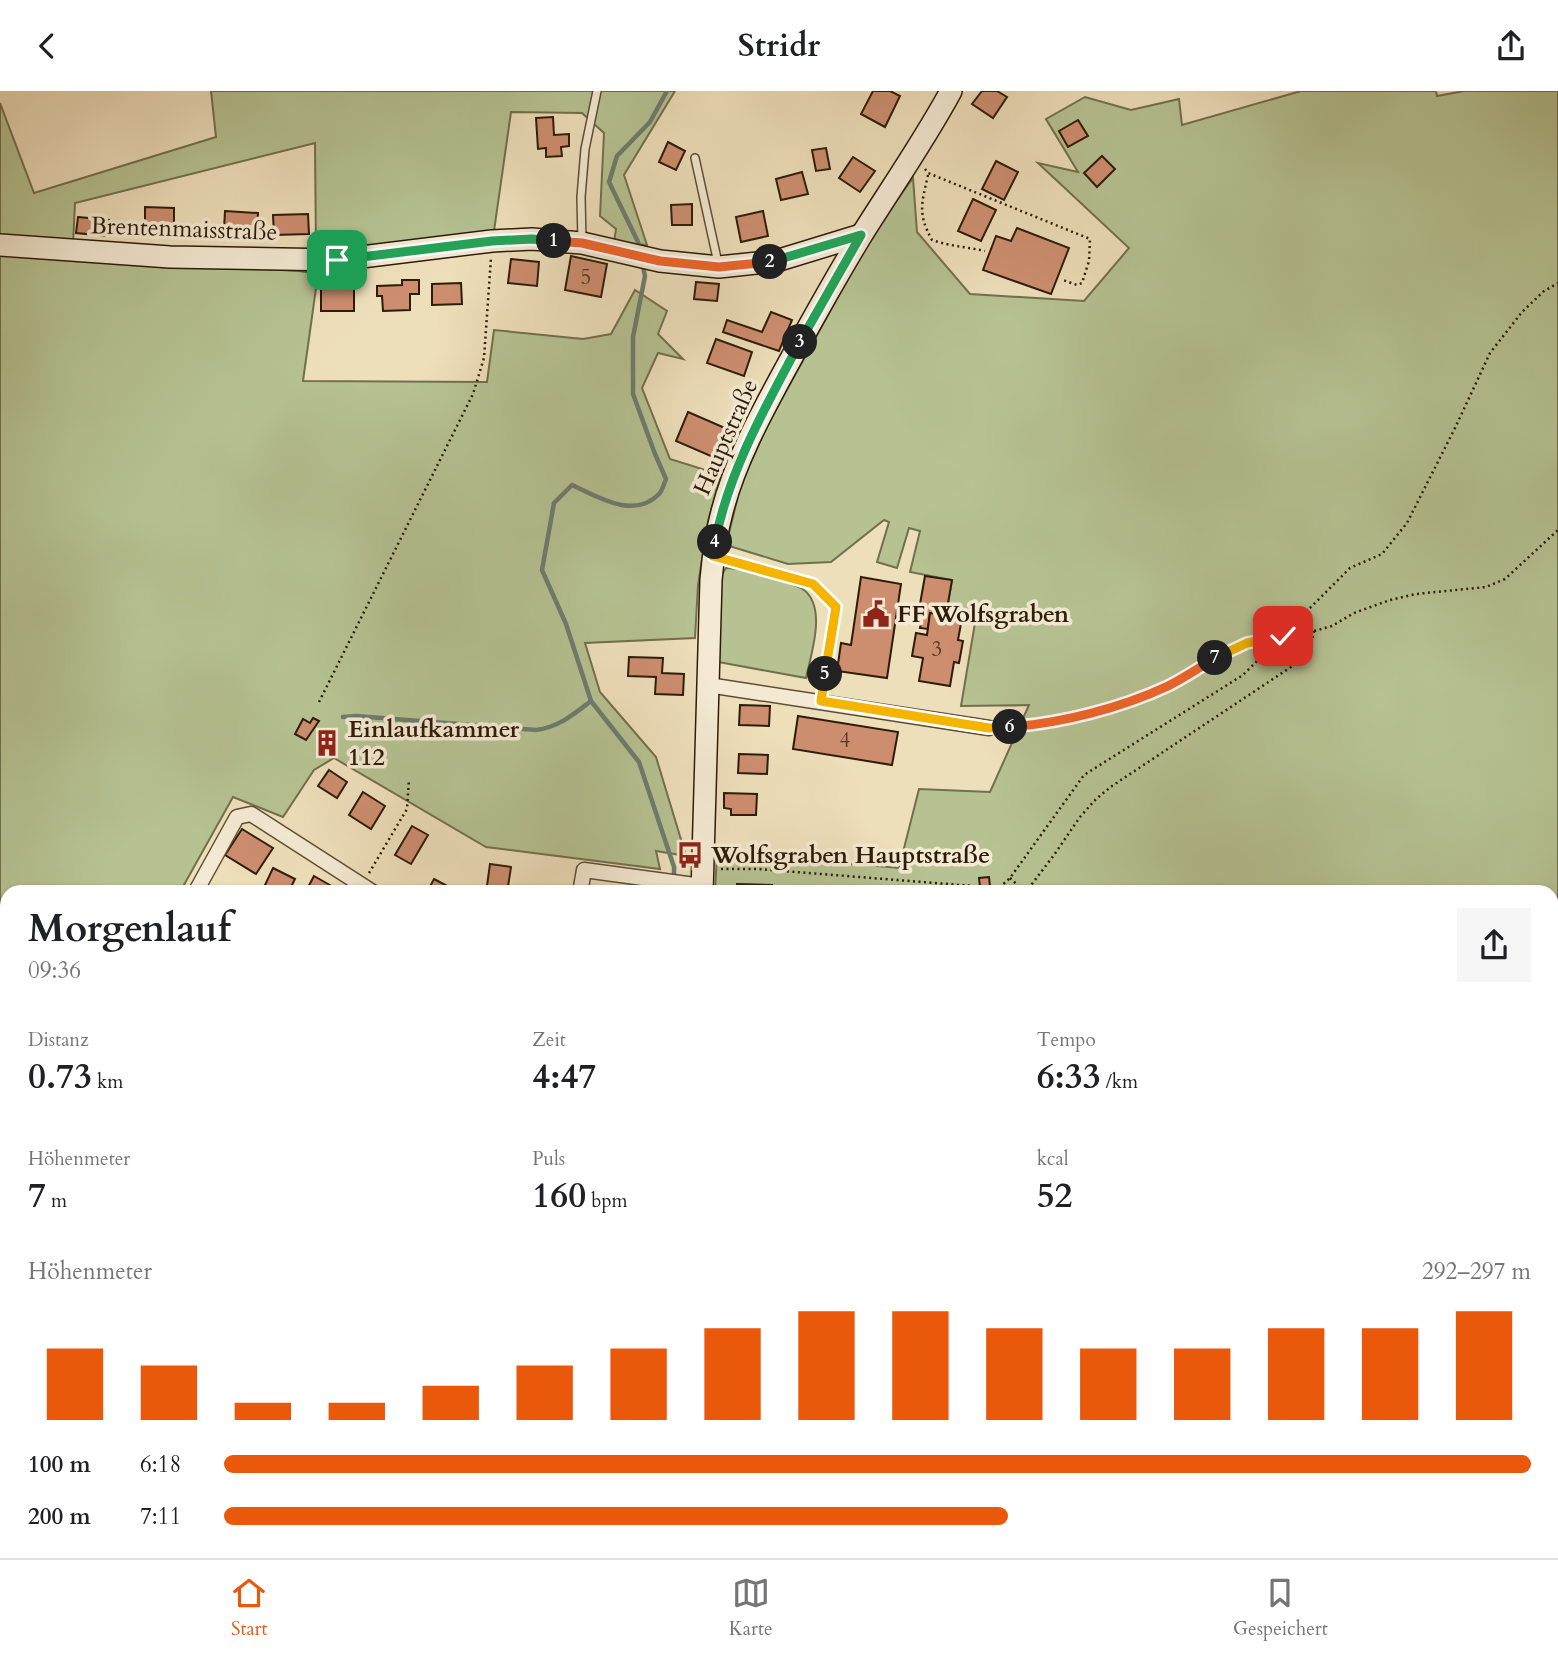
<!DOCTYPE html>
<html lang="de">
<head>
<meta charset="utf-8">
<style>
  body { margin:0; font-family:Cardo,serif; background:#f6f6f6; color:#202124; height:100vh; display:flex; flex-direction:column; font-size:26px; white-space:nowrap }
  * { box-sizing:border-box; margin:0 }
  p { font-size:23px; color:#757577 }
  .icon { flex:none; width:38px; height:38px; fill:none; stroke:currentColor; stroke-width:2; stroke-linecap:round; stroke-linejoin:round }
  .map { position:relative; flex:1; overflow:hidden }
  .drawer { position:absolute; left:0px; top:794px; width:1559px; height:674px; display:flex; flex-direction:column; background:#fff; border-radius:21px 21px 0 0; box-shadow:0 2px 5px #0004 }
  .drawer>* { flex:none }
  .pin { position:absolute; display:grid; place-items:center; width:60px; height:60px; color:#fff; margin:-30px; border-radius:14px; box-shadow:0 4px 10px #0006 }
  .km { position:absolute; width:35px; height:35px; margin:-18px; border-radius:50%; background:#222; color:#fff; font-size:19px; line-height:35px; text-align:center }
  .round { display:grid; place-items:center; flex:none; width:74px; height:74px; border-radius:0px; background:#f6f6f6 }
  .summary { display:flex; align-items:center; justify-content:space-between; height:119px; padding:0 28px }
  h1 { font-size:38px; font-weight:700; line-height:52px }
  .figures { display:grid; grid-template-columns:repeat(3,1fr); gap:10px; height:119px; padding:7px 28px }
  .figures div { display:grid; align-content:center }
  .figures b { font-size:35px; font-weight:700 }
  .figures small { font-size:19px; font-weight:400 }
  .figures p { font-size:19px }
  .chart { height:196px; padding:14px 28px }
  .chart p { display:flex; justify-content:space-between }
  .chart svg { width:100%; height:126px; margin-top:7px; stroke:#ea580c; stroke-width:6 }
  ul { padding:0 28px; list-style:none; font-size:23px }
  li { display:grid; grid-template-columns:112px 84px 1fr; align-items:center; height:52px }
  li i { height:18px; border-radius:9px; background:#ea580c }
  header { display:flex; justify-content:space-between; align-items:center; height:91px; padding:0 28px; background:#fff; font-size:32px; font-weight:700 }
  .menu { display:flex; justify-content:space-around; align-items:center; height:98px; border-top:2px solid #e0e0e0; background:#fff; font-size:19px; color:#757577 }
  .menu a { display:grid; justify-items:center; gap:4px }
  .menu .active { color:#ea580c }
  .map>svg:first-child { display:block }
  .green { fill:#b6c292; stroke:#726f4d; stroke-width:2 }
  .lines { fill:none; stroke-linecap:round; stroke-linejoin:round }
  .stream { stroke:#6e7c70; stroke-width:4.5 }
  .building { fill:#cd8e70; stroke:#2d1c08; stroke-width:2 }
  .lane-casing { stroke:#5d4d35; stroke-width:10 }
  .street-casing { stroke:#5d4d35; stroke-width:17 }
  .secondary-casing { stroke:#2d1c08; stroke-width:24 }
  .path { stroke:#2d1c08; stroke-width:2.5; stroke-dasharray:2 3.5; stroke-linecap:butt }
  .lane { stroke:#f4ead3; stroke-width:7 }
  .street { stroke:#f4ead3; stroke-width:14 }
  .secondary { stroke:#f4ead3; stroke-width:21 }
  .split-1-casing { stroke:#fff; stroke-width:14 }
  .split-2-casing { stroke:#fff; stroke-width:14 }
  .split-3-casing { stroke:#fff; stroke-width:14 }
  .split-4-casing { stroke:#fff; stroke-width:14 }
  .split-5-casing { stroke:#fff; stroke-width:14 }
  .split-6-casing { stroke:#fff; stroke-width:14 }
  .split-7-casing { stroke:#fff; stroke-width:14 }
  .split-8-casing { stroke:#fff; stroke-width:14 }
  .split-1 { stroke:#22a559; stroke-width:9 }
  .split-2 { stroke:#f0652b; stroke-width:9 }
  .split-3 { stroke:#22a559; stroke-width:9 }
  .split-4 { stroke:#22a559; stroke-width:9 }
  .split-5 { stroke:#f5b400; stroke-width:9 }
  .split-6 { stroke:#f5b400; stroke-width:9 }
  .split-7 { stroke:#f0652b; stroke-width:9 }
  .split-8 { stroke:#f5b400; stroke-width:9 }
  .labels { text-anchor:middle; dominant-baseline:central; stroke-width:7; stroke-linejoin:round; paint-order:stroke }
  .number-label { font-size:21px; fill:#553822 }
  .street-label { font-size:24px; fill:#2d1c08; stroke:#f4ead3 }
  .poi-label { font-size:24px; font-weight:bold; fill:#2d1c08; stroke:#f4ead3; text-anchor:start }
</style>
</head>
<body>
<header><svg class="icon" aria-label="back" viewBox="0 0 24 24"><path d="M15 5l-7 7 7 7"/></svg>Stridr<svg class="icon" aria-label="share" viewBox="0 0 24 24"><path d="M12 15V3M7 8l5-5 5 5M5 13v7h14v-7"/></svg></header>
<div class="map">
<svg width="1558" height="1467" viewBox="0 0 1558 1467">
  <rect width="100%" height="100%" fill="#eedfbb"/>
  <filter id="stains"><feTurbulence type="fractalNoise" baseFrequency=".00286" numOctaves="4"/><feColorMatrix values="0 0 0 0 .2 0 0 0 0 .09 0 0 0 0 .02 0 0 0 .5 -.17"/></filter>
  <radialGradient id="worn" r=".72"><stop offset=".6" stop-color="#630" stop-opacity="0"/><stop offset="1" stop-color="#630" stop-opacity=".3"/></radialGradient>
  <!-- green -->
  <g class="green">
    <polygon points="211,0 675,0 624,84 647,154 614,151 616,138 600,125 604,42 582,22 511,21 494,140 316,161 315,52 75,112 73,153 0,146 0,12 34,102 216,46"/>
    <polygon points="1301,0 1436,0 1437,5 1464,0 1558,0 1558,1467 937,1467 935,1461 1552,1461 1552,802 715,802 717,761 899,777 919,698 990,701 1029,614 961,615 975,532 962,527 946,524 952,489 910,481 920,440 909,437 897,477 877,471 889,431 884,429 831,471 788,473 726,454 741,393 768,333 876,137 913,87 917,141 970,203 1084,210 1129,157 1038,72 1078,81 1046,28 1085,6 1131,19 1179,8 1182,34"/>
    <polygon points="0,164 299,180 318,183 303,290 487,291 494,239 583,248 611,243 635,199 667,220 658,243 683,268 658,262 642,297 670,368 721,384 708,430 698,494 695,547 585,552 600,601 656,666 686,765 656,760 660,778 486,756 334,667 314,679 283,726 233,706 180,801 7,802 7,1061 0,1056"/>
    <path d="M726,477C743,477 758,483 774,488C784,491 796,493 804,499C827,517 811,563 806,587L718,571L721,485Z"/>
    <polygon points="0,1298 7,1307 7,1406 0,1406"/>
    <polygon points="579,1461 772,1461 775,1467 563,1467"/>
  </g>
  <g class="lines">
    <!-- stream -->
    <g class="stream">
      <polyline points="640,159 638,151 609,91 617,65 650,31 667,0"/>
      <path d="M642,171L645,185L633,246V303L655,363L666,388C664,393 662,400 659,403C634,429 598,406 572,394L554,412L542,479L566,533L591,610L639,671L674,776V802"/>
      <path d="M343,626L356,625L536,639C559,636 574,623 591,610"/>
      <polyline points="592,1467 594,1465 631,1461"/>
    </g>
  </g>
  <!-- building -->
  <g class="building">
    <polygon points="873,0 890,0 900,5 885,36 861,23"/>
    <polygon points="982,0 997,0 1007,6 993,27 972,13"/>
    <polygon points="553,26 554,44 569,43 569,55 561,56 562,65 546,66 546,57 538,58 536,27"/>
    <polygon points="1078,29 1088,45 1068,56 1059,40"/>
    <polygon points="668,51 685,60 676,79 659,71"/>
    <polygon points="826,57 830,78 816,80 812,59"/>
    <polygon points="1102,65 1115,78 1097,96 1084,82"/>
    <polygon points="853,66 875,80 860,101 839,87"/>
    <polygon points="996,70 1018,81 1004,109 982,98"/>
    <polygon points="802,81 808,103 781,109 776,88"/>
    <polygon points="973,108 996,119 981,150 958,140"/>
    <polygon points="692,113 692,134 672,134 671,114"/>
    <polygon points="145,116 174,117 174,135 145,134"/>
    <polygon points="225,120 258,122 257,140 224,138"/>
    <polygon points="763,120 768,145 741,151 736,126"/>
    <polygon points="308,123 309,143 274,144 273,124"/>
    <polygon points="78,126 109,129 107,145 76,142"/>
    <polygon points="1017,137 1069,157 1051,203 983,179 996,145 1011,150"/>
    <polygon points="571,165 607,173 601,206 565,199"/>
    <polygon points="511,168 539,171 537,195 508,192"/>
    <polygon points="402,189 419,189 419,203 410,203 410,219 383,220 382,205 377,205 377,195 402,194"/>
    <polygon points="696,191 719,193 717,210 694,208"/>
    <polygon points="461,192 462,213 432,214 432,193"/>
    <rect x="321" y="195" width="33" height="25"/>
    <polygon points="771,221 792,229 779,260 723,241 727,229 762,241"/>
    <polygon points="716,248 752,261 744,285 707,272"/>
    <polygon points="688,321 725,337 713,366 676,350"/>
    <polygon points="925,485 952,489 946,524 930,522 928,538 920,537 924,514 920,513"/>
    <polygon points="861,486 901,493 887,587 837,580 841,552 851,554"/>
    <polygon points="930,522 962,527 958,549 963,550 959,572 954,571 950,595 919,590 923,567 912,565 916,542 927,544"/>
    <polygon points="629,566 663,567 662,582 684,583 683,604 655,603 656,586 628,585"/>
    <polygon points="740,614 770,615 769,635 739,634"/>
    <polygon points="798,625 898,641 892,674 793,658"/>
    <polygon points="313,627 319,630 306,649 295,643 303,628 310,632"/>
    <polygon points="325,643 334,648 332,651 336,653 333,659 328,656 327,658 319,653"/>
    <polygon points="739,663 768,664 767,683 738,682"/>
    <polygon points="329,679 347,691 337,707 318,695"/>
    <polygon points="363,701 385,715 371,738 349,724"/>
    <polygon points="724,702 757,703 756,724 731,724 731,718 724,717"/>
    <polygon points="412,735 428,744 411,773 395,764"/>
    <polygon points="242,738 273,757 256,783 225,764"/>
    <polygon points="490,773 511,776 507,802 486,802"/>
    <polygon points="273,777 295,788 288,802 280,802 265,794"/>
    <polygon points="314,785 342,801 342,802 305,802"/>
    <polygon points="989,786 990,795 980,796 979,787"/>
    <polygon points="434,788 451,797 448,802 427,801"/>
    <polygon points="737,793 772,794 772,802 737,802"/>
    <polygon points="0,1166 7,1174 7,1186 0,1192"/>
    <polygon points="5,1240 7,1241 7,1259 0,1255 0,1247"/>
    <polygon points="2,1438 5,1467 0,1467 0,1439"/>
    <polygon points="46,1461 66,1461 68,1467 48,1467"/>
    <polygon points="144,1461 176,1461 176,1465 162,1467 145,1467"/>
  </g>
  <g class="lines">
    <defs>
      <g id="lane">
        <polyline points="695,67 718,172"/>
        <polyline points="582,151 581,106 585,58 597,0"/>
        <polyline points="717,466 813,493 836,516 821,610"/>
      </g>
      <g id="street">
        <polyline points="708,594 989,637"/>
        <polyline points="195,802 237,726 251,723 374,802"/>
        <polyline points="580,802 584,779 702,795"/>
        <polyline points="0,1411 7,1410"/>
        <polyline points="536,1461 539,1467"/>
        <polyline points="108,1467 110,1461"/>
        <polyline points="289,1467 292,1461"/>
      </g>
      <g id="secondary">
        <polyline points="0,154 170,166 337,169 492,150 532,148 582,152 660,170 719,176 776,170 861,144"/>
        <path d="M702,802L711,489C713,466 716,443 722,421C735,370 762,321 787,275C811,231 835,188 861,145C891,97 924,50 951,0"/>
        <polyline points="817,1461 820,1467"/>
      </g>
    </defs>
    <!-- lane casing -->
    <use href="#lane" class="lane-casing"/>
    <!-- street casing -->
    <use href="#street" class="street-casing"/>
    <!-- secondary casing -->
    <use href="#secondary" class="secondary-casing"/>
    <!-- path -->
    <g class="path">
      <polyline points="925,78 928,82 1090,148 1089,170 1082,192 1077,194 1063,189"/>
      <path d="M928,84C922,112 917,122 932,149C949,155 967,156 985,160"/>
      <polyline points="319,611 473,303 484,267 491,167"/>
      <polyline points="1002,636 1060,629 1113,616 1167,595 1215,567 1247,553 1268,547 1314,540 1332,535 1354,522 1390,509 1416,503 1486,496 1505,488 1558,439"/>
      <path d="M721,778H758L973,795C991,804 996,800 1010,787L1084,684L1243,584L1350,477L1382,463L1407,432L1456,335L1490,262L1522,221L1544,200L1558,192"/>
      <polyline points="369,782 407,718 409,688"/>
      <polyline points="1010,787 1025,801"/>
      <polyline points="1025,802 1054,764 1080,726 1096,708 1112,695 1297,572 1311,553 1314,540"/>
      <polyline points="0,1146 7,1152"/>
      <polyline points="0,1263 7,1267"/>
      <polyline points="976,1461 977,1467"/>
    </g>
    <!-- lane -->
    <use href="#lane" class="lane"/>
    <!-- street -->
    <use href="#street" class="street"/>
    <!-- secondary -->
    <use href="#secondary" class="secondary"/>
  </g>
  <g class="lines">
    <defs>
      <polyline id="split-1" points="337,169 492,150 532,148 554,150"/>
      <polyline id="split-2" points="554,150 582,152 660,170 719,176 770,171"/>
      <polyline id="split-3" points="770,171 861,144 800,251"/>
      <path id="split-4" d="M715,451C729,379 766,315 800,251"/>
      <polyline id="split-5" points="715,451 713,465 813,493 836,516 825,583"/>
      <polyline id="split-6" points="825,583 821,610 989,637 1010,636"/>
      <path id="split-7" d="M1010,636C1062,632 1121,617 1168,595C1184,587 1199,577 1215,567"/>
      <polyline id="split-8" points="1215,567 1247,552 1283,545"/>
    </defs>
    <!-- split-1 casing -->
    <use href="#split-1" class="split-1-casing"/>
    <!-- split-2 casing -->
    <use href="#split-2" class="split-2-casing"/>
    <!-- split-3 casing -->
    <use href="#split-3" class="split-3-casing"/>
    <!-- split-4 casing -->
    <use href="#split-4" class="split-4-casing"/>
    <!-- split-5 casing -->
    <use href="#split-5" class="split-5-casing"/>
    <!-- split-6 casing -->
    <use href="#split-6" class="split-6-casing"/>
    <!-- split-7 casing -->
    <use href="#split-7" class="split-7-casing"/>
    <!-- split-8 casing -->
    <use href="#split-8" class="split-8-casing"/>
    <!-- split-1 -->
    <use href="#split-1" class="split-1"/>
    <!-- split-2 -->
    <use href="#split-2" class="split-2"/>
    <!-- split-3 -->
    <use href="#split-3" class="split-3"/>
    <!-- split-4 -->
    <use href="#split-4" class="split-4"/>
    <!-- split-5 -->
    <use href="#split-5" class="split-5"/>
    <!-- split-6 -->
    <use href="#split-6" class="split-6"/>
    <!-- split-7 -->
    <use href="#split-7" class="split-7"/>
    <!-- split-8 -->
    <use href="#split-8" class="split-8"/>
  </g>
  <!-- icons -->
  <defs>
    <symbol id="civic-bare" viewBox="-9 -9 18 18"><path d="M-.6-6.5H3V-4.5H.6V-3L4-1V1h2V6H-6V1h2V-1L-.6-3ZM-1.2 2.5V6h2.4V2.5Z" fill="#8f2418" stroke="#f4ead3" stroke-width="2.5" paint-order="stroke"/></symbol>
    <symbol id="building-bare" viewBox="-9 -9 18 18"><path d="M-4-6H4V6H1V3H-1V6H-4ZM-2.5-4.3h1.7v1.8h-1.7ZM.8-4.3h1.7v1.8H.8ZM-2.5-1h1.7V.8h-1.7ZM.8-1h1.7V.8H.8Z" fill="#8f2418" stroke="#f4ead3" stroke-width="2.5" paint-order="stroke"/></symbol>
    <symbol id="bus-bare" viewBox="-9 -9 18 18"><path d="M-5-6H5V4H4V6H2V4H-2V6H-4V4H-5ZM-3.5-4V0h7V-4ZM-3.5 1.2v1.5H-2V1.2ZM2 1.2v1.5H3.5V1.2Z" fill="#8f2418" stroke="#f4ead3" stroke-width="2.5" paint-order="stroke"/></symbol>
  </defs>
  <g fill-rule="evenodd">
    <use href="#civic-bare" x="857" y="504" width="38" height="38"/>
    <use href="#building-bare" x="308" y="633" width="38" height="38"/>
    <use href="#bus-bare" x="671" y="745" width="38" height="38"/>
  </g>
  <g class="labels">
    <!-- number labels -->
    <g class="number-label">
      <text x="586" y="186">5</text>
      <text x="937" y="558">3</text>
      <text x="845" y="649">4</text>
    </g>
    <!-- street labels -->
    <g class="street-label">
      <text transform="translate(184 138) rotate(2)">Brentenmaisstraße</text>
      <text transform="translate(726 346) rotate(-66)">Hauptstraße</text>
    </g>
    <!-- poi labels -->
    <g class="poi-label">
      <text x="897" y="523">FF Wolfsgraben</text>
      <text x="348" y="638">Einlaufkammer<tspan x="348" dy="28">112</tspan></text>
      <text x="711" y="764">Wolfsgraben Hauptstraße</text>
    </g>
  </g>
  <rect width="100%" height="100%" filter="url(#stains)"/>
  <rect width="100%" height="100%" fill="url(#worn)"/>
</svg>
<div class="pin" style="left:337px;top:169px;background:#1e9e55"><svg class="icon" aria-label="arrive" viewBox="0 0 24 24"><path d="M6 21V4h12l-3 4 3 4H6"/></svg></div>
<div class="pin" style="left:1283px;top:545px;background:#d93025"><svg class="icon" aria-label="check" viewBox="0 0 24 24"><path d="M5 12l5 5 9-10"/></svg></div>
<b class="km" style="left:554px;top:150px">1</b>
<b class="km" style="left:770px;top:171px">2</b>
<b class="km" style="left:800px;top:251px">3</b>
<b class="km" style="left:715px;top:451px">4</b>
<b class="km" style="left:825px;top:583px">5</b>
<b class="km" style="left:1010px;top:636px">6</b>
<b class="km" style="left:1215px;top:567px">7</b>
<section class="drawer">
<div class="summary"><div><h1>Morgenlauf</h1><p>09:36</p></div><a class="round"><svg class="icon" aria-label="share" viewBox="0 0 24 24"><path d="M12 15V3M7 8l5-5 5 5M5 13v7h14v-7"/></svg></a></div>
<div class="figures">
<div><p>Distanz</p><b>0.73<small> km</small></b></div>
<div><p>Zeit</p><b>4:47</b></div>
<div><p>Tempo</p><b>6:33<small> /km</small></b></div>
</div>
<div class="figures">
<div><p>Höhenmeter</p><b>7<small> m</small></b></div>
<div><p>Puls</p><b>160<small> bpm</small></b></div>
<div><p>kcal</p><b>52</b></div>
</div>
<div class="chart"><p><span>Höhenmeter</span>292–297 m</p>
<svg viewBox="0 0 160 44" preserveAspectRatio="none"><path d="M5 44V19M15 44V25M25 44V38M35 44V38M45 44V32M55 44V25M65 44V19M75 44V12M85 44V6M95 44V6M105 44V12M115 44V19M125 44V19M135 44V12M145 44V12M155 44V6"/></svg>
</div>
<ul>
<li><b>100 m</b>6:18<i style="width:100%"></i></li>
<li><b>200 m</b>7:11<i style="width:60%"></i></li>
</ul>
</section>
</div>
<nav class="menu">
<a class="active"><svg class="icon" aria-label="home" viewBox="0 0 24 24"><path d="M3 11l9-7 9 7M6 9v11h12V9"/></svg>Start</a>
<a><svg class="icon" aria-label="map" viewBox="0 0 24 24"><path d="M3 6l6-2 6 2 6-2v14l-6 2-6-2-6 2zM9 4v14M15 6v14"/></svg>Karte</a>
<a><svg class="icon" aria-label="saved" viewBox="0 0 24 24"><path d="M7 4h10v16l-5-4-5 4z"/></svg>Gespeichert</a>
</nav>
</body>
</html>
